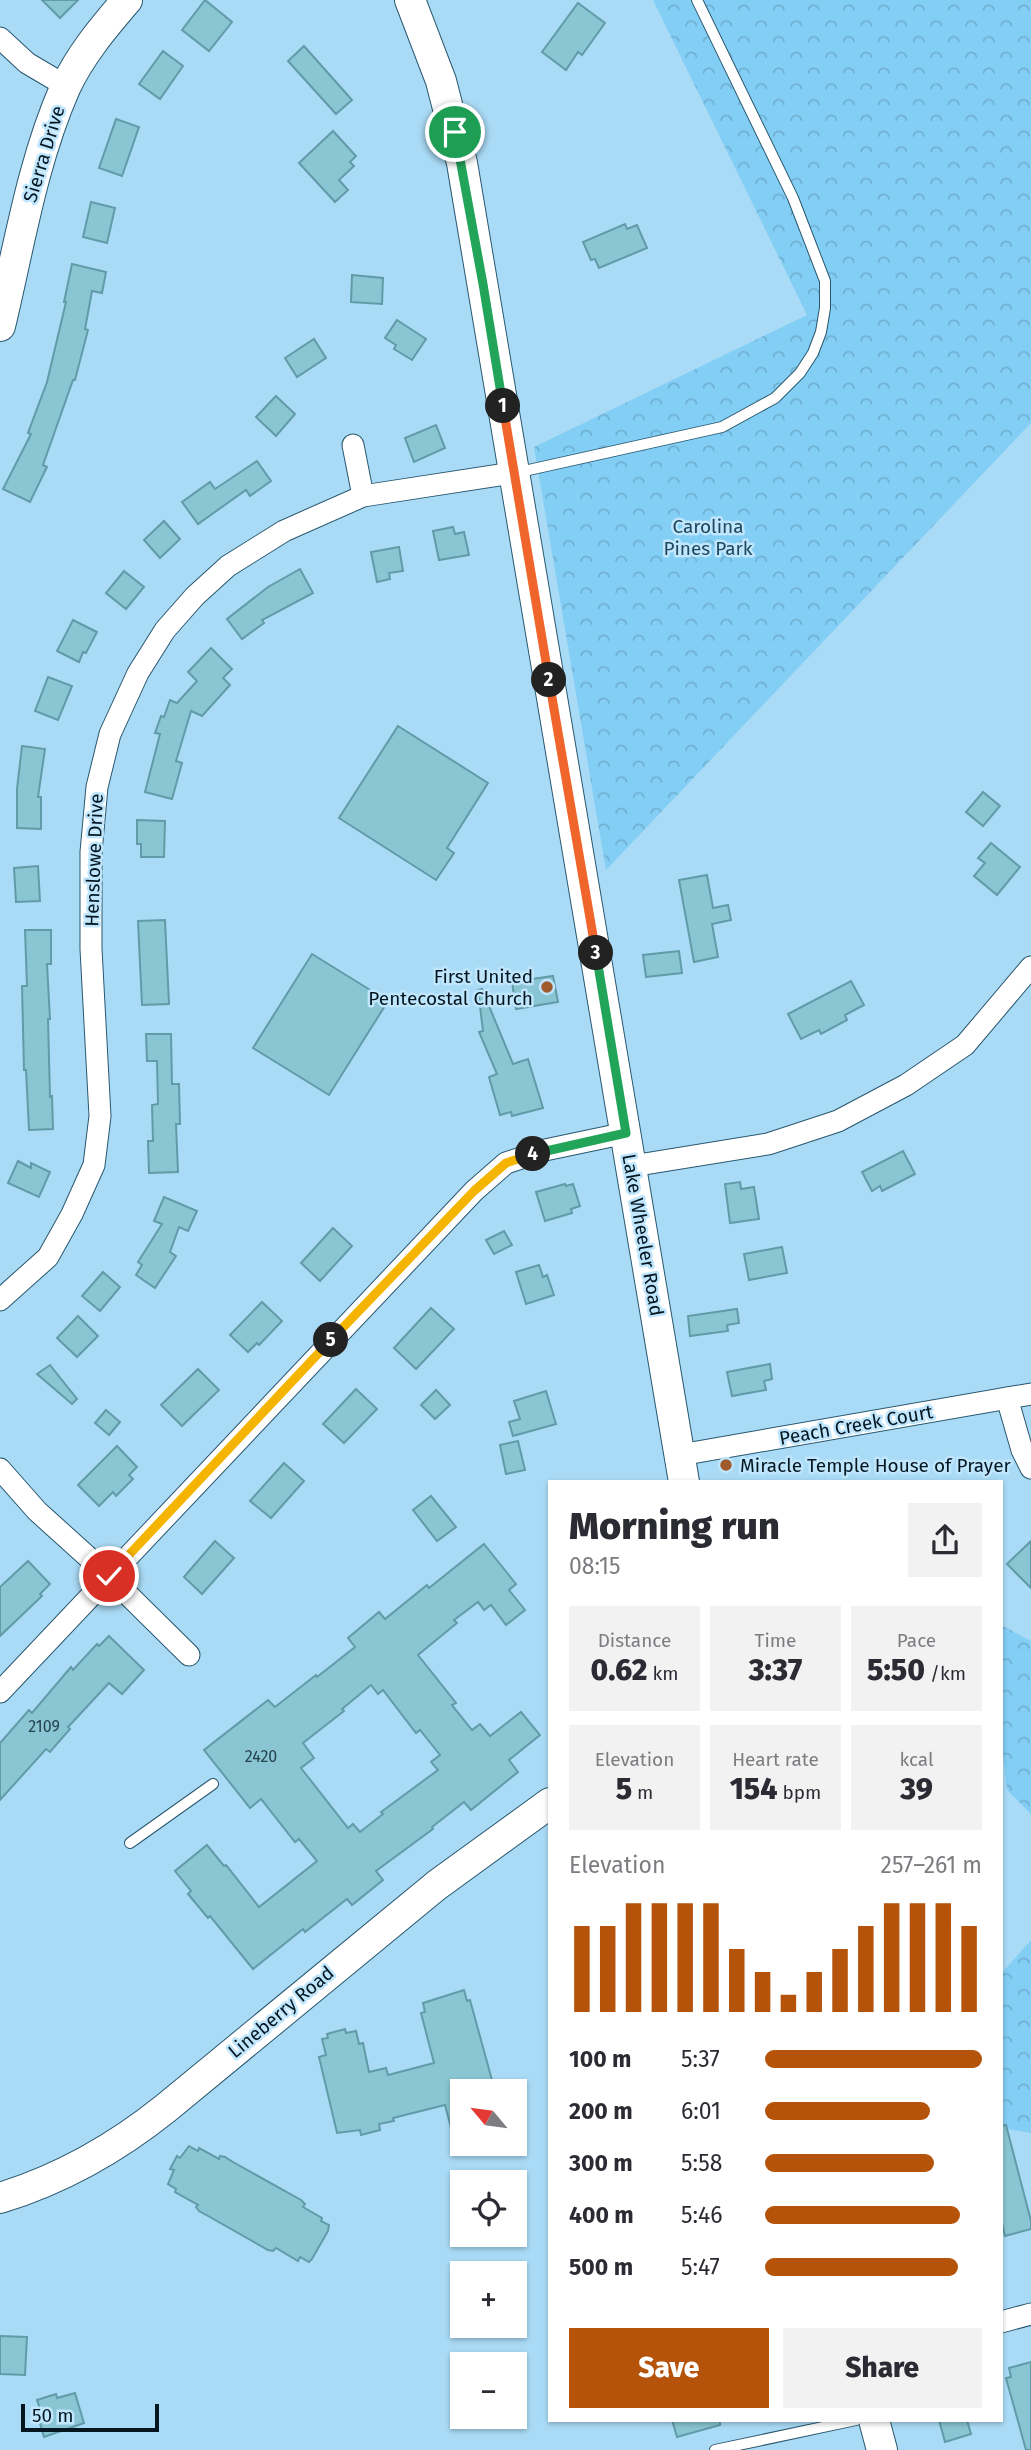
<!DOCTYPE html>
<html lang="en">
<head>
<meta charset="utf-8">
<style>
  body { margin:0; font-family:"Fira Sans",sans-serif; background:#f2f2f3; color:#2b2b33; height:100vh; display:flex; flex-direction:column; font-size:26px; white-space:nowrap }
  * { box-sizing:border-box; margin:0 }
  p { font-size:23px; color:#7c7c81 }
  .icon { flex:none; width:38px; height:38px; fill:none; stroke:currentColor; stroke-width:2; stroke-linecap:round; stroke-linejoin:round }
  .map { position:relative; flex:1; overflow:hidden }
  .drawer { position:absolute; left:548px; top:1480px; width:455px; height:942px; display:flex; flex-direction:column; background:#fff; border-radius:0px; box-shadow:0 2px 5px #0004 }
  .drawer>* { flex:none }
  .needle { width:46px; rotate:299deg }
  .fabs { position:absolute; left:450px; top:2079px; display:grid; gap:14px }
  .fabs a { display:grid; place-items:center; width:77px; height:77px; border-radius:0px; background:#fff; box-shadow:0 2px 5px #0004; font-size:35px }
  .scale { position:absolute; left:21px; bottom:18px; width:138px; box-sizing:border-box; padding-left:7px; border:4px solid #041620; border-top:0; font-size:19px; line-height:24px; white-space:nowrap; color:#041620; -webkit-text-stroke:5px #bfe6fd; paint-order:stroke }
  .pin { position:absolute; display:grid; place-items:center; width:60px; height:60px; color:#fff; margin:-30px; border:4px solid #fff; border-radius:50%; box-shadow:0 2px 7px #0007 }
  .km { position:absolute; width:35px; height:35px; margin:-18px; border-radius:50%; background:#222; color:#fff; font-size:19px; line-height:35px; text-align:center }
  .round { display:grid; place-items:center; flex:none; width:74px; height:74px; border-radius:0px; background:#f2f2f3 }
  .headline { display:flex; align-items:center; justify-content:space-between; height:119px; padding:0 21px }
  h1 { font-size:38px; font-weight:800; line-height:52px }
  .metrics { display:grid; grid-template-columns:repeat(3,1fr); gap:10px; height:119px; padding:7px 21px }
  .metrics div { display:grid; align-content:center; border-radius:0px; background:#f2f2f3; text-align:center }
  .metrics b { font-size:30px; font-weight:800 }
  .metrics small { font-size:19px; font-weight:400 }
  .metrics p { font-size:19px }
  .chart { height:196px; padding:14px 21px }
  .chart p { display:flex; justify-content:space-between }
  .chart svg { width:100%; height:126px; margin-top:7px; stroke:#b45309; stroke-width:6 }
  .primary-button { display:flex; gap:14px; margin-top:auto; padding:14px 21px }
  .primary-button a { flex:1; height:80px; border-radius:0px; background:#b45309; color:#fff; font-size:28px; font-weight:800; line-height:80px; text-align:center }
  .primary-button a+a { background:#f2f2f3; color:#2b2b33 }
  ul { padding:0 21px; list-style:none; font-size:23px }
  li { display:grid; grid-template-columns:112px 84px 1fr; align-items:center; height:52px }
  li i { height:18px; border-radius:9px; background:#b45309 }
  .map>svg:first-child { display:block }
  .forest { fill:url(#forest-crowns) }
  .building { fill:#89c5d2; stroke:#619ba8; stroke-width:2; fill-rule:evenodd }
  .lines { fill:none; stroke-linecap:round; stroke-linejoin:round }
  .lane-casing { stroke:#29576e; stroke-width:12 }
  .street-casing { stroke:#29576e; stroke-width:23 }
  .secondary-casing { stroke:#29576e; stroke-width:32 }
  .lane { stroke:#fff; stroke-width:10 }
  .street { stroke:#fff; stroke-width:21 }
  .secondary { stroke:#fff; stroke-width:30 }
  .split-1-casing { stroke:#fff; stroke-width:14 }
  .split-2-casing { stroke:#fff; stroke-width:14 }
  .split-3-casing { stroke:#fff; stroke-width:14 }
  .split-4-casing { stroke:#fff; stroke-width:14 }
  .split-5-casing { stroke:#fff; stroke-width:14 }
  .split-6-casing { stroke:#fff; stroke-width:14 }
  .split-1 { stroke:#22a559; stroke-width:9 }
  .split-2 { stroke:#f0652b; stroke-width:9 }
  .split-3 { stroke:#f0652b; stroke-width:9 }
  .split-4 { stroke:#22a559; stroke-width:9 }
  .split-5 { stroke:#f5b400; stroke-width:9 }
  .split-6 { stroke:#f5b400; stroke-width:9 }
  .poi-dot { fill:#9f5b2c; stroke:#bfe6fd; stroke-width:2.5 }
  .labels { text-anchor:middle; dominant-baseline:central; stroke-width:5; stroke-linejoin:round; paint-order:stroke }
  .number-label { font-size:16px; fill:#25424c }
  .street-label { font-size:19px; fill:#041620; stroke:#bfe6fd }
  .park-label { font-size:19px; fill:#1d475c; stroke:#bfe6fd }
  .poi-label { font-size:19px; fill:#041620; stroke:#bfe6fd; text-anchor:end }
</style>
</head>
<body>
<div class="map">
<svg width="1031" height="2450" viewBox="0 0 1031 2450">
  <defs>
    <pattern id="forest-crowns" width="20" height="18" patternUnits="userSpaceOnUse" patternTransform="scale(1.75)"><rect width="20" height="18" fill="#83cef5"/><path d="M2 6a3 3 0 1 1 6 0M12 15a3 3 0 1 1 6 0" fill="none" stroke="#70b0d2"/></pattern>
  </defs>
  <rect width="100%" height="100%" fill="#aadbf6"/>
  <!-- forest -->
  <g class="forest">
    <polygon points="653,0 1031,0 1031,423 606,870 534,447 807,315"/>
    <polygon points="1001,1625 1031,1641 1031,1814 1007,1790 1001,1733"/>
    <polygon points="1031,1940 1031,2133 1001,2128 1001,1974"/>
  </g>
  <!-- building -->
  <g class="building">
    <polygon points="42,0 78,0 60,18"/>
    <polygon points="205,0 232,22 209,51 182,30"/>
    <polygon points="578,3 605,23 582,55 578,52 566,70 542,52"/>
    <polygon points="304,46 352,100 336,114 288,61"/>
    <polygon points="163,51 183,66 160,99 139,84"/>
    <polygon points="116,119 139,127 122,176 99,168"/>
    <polygon points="333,131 356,156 350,162 354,166 339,180 348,190 335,202 299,163"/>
    <polygon points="91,202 115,208 107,243 83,237"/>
    <polygon points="625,224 627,229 637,225 647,248 599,268 595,259 591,260 583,242"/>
    <polygon points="72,264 106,272 102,293 92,291 85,329 88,330 75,380 73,380 43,465 47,467 30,502 3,489 31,434 28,433 47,382 66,302 64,302"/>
    <polygon points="352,275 383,278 382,304 351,302"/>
    <polygon points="397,320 426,339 412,360 394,349 396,345 385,338"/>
    <polygon points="314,339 326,358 297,377 285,358"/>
    <polygon points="276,396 295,414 276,436 256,417"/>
    <polygon points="436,425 445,448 414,462 405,438"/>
    <polygon points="257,461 271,481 250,496 246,490 198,524 182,502 210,482 215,489"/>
    <polygon points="164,521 180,539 160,558 144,540"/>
    <polygon points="453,527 455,534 464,532 469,555 439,560 433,531"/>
    <polygon points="399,547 403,571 389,573 390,579 377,582 371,552"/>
    <polygon points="300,569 313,593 262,620 264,623 242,639 227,619 268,587"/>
    <polygon points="124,571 144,587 126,609 106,593"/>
    <polygon points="73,620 97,632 86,653 83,652 79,662 57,651"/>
    <polygon points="211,648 232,669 223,678 230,685 202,716 191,711 176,761 182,763 172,799 145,792 160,734 155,733 161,716 164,717 170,700 177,703 197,681 188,672"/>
    <polygon points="48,677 72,686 58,720 35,711"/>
    <polygon points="398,726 488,783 447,848 454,853 436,880 339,818"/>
    <polygon points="22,746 45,749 38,797 41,797 41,829 17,828 17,789"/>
    <polygon points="983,792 1000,806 983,826 966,812"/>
    <polygon points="137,820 165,821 164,857 141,857 141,844 137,844"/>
    <polygon points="991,843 1020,867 997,895 974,876 985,863 978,858"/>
    <polygon points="38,866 40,901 16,902 14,868"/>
    <polygon points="707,875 713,908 728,905 731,920 712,924 718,957 694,962 679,880"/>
    <polygon points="165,920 169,1004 142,1005 138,921"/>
    <polygon points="25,930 51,930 51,964 47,964 50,1019 48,1019 50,1097 52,1096 53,1129 29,1130 26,1070 24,1070 22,986 27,986"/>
    <polygon points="679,951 682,973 646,977 643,955"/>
    <polygon points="312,954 388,1001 329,1095 253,1048"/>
    <polygon points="553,976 558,1002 516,1009 512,982"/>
    <polygon points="851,981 864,1005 845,1015 847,1020 821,1034 819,1030 801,1039 788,1014"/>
    <polygon points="482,989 513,1064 528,1059 543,1108 512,1116 511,1112 500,1115 489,1077 497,1074 479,1032 483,1031 478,990"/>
    <polygon points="146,1034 171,1034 172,1084 179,1084 180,1124 176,1124 178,1172 149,1173 148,1141 153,1141 152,1105 158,1104 157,1061 147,1061"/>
    <polygon points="903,1151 915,1174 882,1191 880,1186 872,1191 862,1172"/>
    <polygon points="18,1161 31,1168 31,1163 50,1172 39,1197 8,1183"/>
    <polygon points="740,1182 741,1189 754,1187 759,1219 730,1223 725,1184"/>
    <polygon points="565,1184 566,1186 573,1184 580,1206 571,1209 572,1213 545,1221 536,1192"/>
    <polygon points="164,1197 197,1211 188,1231 179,1227 170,1252 176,1256 155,1288 136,1275 142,1265 138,1262 162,1224 154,1221"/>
    <polygon points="333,1228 352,1246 320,1281 301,1263"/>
    <polygon points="504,1231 512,1245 494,1254 486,1240"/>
    <polygon points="782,1247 787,1273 749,1280 744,1254"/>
    <polygon points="539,1265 543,1277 547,1275 554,1295 526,1304 516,1272"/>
    <polygon points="103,1272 120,1287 100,1311 82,1296"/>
    <polygon points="262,1302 282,1321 259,1345 257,1343 248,1352 230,1335"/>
    <polygon points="431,1308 454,1329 416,1369 394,1348"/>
    <polygon points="737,1309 739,1323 727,1325 728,1331 690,1336 688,1316"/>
    <polygon points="78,1316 98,1336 77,1357 57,1338"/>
    <polygon points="770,1364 772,1379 764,1381 766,1390 732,1396 727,1372"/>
    <polygon points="50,1365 77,1399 72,1404 37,1374"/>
    <polygon points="198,1369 219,1390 182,1426 161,1405"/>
    <polygon points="356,1389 377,1409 344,1443 323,1424"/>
    <polygon points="436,1390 450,1405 435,1419 421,1405"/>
    <polygon points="546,1391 556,1424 513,1436 509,1422 520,1419 514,1401"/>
    <polygon points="106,1410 120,1422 109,1435 95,1423"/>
    <polygon points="518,1441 525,1470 506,1474 500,1445"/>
    <polygon points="117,1446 137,1467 129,1475 133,1479 116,1496 113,1492 99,1506 78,1485"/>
    <polygon points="284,1463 304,1481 271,1518 250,1501"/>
    <polygon points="431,1496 456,1527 437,1541 413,1510"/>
    <polygon points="215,1541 234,1558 202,1594 184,1577"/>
    <polygon points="1031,1541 1031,1588 1007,1564"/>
    <path d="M484,1544L516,1584L509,1590L525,1610L506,1625L491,1605L484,1610L478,1602L454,1620L457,1623L418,1655L456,1703L452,1705L472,1730L480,1724L490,1736L521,1712L540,1735L509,1760L518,1772L471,1810L464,1802L432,1827L433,1829L376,1871L383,1880L352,1905L347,1899L305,1932L303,1929L253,1969L210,1916L208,1918L188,1894L191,1891L175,1871L207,1845L224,1866L226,1865L259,1907L317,1861L299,1839L295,1842L261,1799L250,1808L204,1750L268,1700L275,1707L316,1675L317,1677L355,1647L348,1638L379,1612L385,1619L427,1585L429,1588ZM371,1685L378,1694L383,1690L416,1733L420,1730L440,1755L431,1762L438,1770L381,1812L383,1814L360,1832L353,1824L348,1828L301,1768L314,1758L303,1743L344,1711L342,1709Z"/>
    <polygon points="28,1561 50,1584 40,1594 42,1596 0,1636 0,1587"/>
    <polygon points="109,1636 144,1670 122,1694 109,1683 68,1727 70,1729 50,1752 46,1749 0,1800 0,1743 29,1710 32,1713 71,1667 73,1670 97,1644 99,1646"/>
    <polygon points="464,1990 467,2001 470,2000 495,2091 462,2091 462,2150 457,2150 445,2105 393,2118 394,2121 379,2124 380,2130 361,2135 360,2130 337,2133 319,2057 326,2055 322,2039 328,2038 327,2034 345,2029 346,2033 356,2031 359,2044 363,2043 369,2072 386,2068 388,2075 434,2063 421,2013 425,2012 423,2003"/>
    <polygon points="1006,2125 1031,2221 1031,2229 1005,2236 1001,2220 1001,2126"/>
    <polygon points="189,2146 198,2151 199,2148 219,2159 220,2156 225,2157 233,2162 301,2200 305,2204 303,2207 322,2218 321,2221 329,2225 328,2231 312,2259 309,2262 300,2257 298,2261 276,2248 273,2251 268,2250 208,2216 199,2211 196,2207 198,2205 175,2192 176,2189 168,2184 174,2170 170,2169 177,2156 180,2158"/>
    <polygon points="0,2336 27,2337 25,2375 0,2374"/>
    <polygon points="1031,2362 1031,2450 1026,2450 1006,2378 1011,2377 1009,2368"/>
    <polygon points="75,2393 84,2423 44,2437 36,2410 40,2409 37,2400 56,2394 57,2398"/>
    <polygon points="672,2420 720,2420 720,2425 677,2437"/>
    <polygon points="939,2420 967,2420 971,2434 945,2442"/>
  </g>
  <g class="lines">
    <defs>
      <g id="lane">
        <polyline points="515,473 722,427 775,398 800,373 813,353 821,332 825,308 825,281 793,198 697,0"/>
        <polyline points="130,1843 213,1784"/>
        <polyline points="715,2450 856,2420"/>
      </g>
      <g id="street">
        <polyline points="0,38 27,63 66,86"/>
        <polyline points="353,445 363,496"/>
        <polyline points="632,1166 768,1144 838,1121 906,1085 965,1045 1031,967"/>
        <polyline points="0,1300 48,1257 72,1214 94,1165 100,1116 91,949 91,852 97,787 110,734 138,673 165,630 195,596 228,566 284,531 363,496 513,473"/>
        <polyline points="1007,1398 1022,1450 1031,1468"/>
        <polyline points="680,1455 1031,1394"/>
        <polyline points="0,1469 37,1511 109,1576 189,1655"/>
        <polyline points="0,1692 474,1191 506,1163 545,1150 626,1133"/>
        <polyline points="1001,2322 1031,2314"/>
      </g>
      <g id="secondary">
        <polyline points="410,0 441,81 462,163 684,1482"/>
        <path d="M0,326C19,247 32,163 65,88C80,55 104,27 127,0"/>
        <path d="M0,2198C62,2179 115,2149 166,2108L437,1885L550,1803"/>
        <polyline points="874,2420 882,2450"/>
      </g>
    </defs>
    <!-- lane casing -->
    <use href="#lane" class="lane-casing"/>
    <!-- street casing -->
    <use href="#street" class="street-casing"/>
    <!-- secondary casing -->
    <use href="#secondary" class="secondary-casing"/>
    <!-- lane -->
    <use href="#lane" class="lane"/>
    <!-- street -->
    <use href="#street" class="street"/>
    <!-- secondary -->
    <use href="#secondary" class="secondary"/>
  </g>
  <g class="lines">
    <defs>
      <polyline id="split-1" points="455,132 483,284 503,406"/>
      <polyline id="split-2" points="503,406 549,680"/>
      <polyline id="split-3" points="549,680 596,953"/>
      <polyline id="split-4" points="533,1154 626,1133 596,953"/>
      <polyline id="split-5" points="331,1340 474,1191 506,1163 533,1154"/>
      <polyline id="split-6" points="109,1576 331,1340"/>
    </defs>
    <!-- split-1 casing -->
    <use href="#split-1" class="split-1-casing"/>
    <!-- split-2 casing -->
    <use href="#split-2" class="split-2-casing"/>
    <!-- split-3 casing -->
    <use href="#split-3" class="split-3-casing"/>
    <!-- split-4 casing -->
    <use href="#split-4" class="split-4-casing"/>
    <!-- split-5 casing -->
    <use href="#split-5" class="split-5-casing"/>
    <!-- split-6 casing -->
    <use href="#split-6" class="split-6-casing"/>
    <!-- split-1 -->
    <use href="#split-1" class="split-1"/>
    <!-- split-2 -->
    <use href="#split-2" class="split-2"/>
    <!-- split-3 -->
    <use href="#split-3" class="split-3"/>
    <!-- split-4 -->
    <use href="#split-4" class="split-4"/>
    <!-- split-5 -->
    <use href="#split-5" class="split-5"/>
    <!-- split-6 -->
    <use href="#split-6" class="split-6"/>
  </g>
  <!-- markers -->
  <g class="poi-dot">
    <circle cx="547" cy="987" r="7"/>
    <circle cx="726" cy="1465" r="7"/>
  </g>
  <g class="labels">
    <!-- number labels -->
    <g class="number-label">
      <text x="44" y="1726">2109</text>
      <text x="261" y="1756">2420</text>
    </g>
    <!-- street labels -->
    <g class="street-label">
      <text transform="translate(44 154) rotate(-73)">Sierra Drive</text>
      <text transform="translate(94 860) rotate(-88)">Henslowe Drive</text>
      <text transform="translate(643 1235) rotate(80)">Lake Wheeler Road</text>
      <text transform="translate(856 1425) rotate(-10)">Peach Creek Court</text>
      <text transform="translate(281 2012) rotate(-40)">Lineberry Road</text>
    </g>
    <!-- park labels -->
    <g class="park-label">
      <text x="708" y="526">Carolina<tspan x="708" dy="22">Pines Park</tspan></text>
    </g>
    <!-- poi labels -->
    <g class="poi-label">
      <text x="533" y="976">First United<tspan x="533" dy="22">Pentecostal Church</tspan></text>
      <text x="740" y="1465" text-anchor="start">Miracle Temple House of Prayer</text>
    </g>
  </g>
</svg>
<div class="fabs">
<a><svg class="needle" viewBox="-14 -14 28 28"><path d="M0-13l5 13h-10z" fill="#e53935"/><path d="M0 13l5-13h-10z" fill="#7c7c81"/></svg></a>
<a><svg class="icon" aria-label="locate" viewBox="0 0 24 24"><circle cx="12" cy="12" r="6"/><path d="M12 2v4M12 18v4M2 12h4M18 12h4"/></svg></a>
<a>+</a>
<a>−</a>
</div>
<div class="scale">50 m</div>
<div class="pin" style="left:455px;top:132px;background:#1e9e55"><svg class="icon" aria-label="arrive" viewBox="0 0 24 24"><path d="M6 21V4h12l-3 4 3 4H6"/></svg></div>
<div class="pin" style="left:109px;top:1576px;background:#d93025"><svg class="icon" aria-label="check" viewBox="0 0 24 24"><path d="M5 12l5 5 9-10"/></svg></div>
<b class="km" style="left:503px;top:406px">1</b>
<b class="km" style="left:549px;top:680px">2</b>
<b class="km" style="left:596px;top:953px">3</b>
<b class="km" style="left:533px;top:1154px">4</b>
<b class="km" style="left:331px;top:1340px">5</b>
<section class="drawer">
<div class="headline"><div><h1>Morning run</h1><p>08:15</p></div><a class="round"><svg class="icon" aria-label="share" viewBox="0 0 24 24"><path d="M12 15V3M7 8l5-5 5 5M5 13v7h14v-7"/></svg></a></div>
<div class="metrics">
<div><p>Distance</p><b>0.62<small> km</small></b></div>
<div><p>Time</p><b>3:37</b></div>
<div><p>Pace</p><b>5:50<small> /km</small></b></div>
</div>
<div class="metrics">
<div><p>Elevation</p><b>5<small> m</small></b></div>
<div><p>Heart rate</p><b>154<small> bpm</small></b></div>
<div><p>kcal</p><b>39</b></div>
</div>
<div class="chart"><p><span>Elevation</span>257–261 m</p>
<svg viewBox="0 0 160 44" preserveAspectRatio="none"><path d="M5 44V14M15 44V14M25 44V6M35 44V6M45 44V6M55 44V6M65 44V22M75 44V30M85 44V38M95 44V30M105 44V22M115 44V14M125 44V6M135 44V6M145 44V6M155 44V14"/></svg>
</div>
<ul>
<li><b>100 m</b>5:37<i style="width:100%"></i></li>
<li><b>200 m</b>6:01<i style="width:76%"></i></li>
<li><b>300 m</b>5:58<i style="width:78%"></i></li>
<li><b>400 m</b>5:46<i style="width:90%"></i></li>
<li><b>500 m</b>5:47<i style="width:89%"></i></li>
</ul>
<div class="primary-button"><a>Save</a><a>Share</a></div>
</section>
</div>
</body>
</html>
